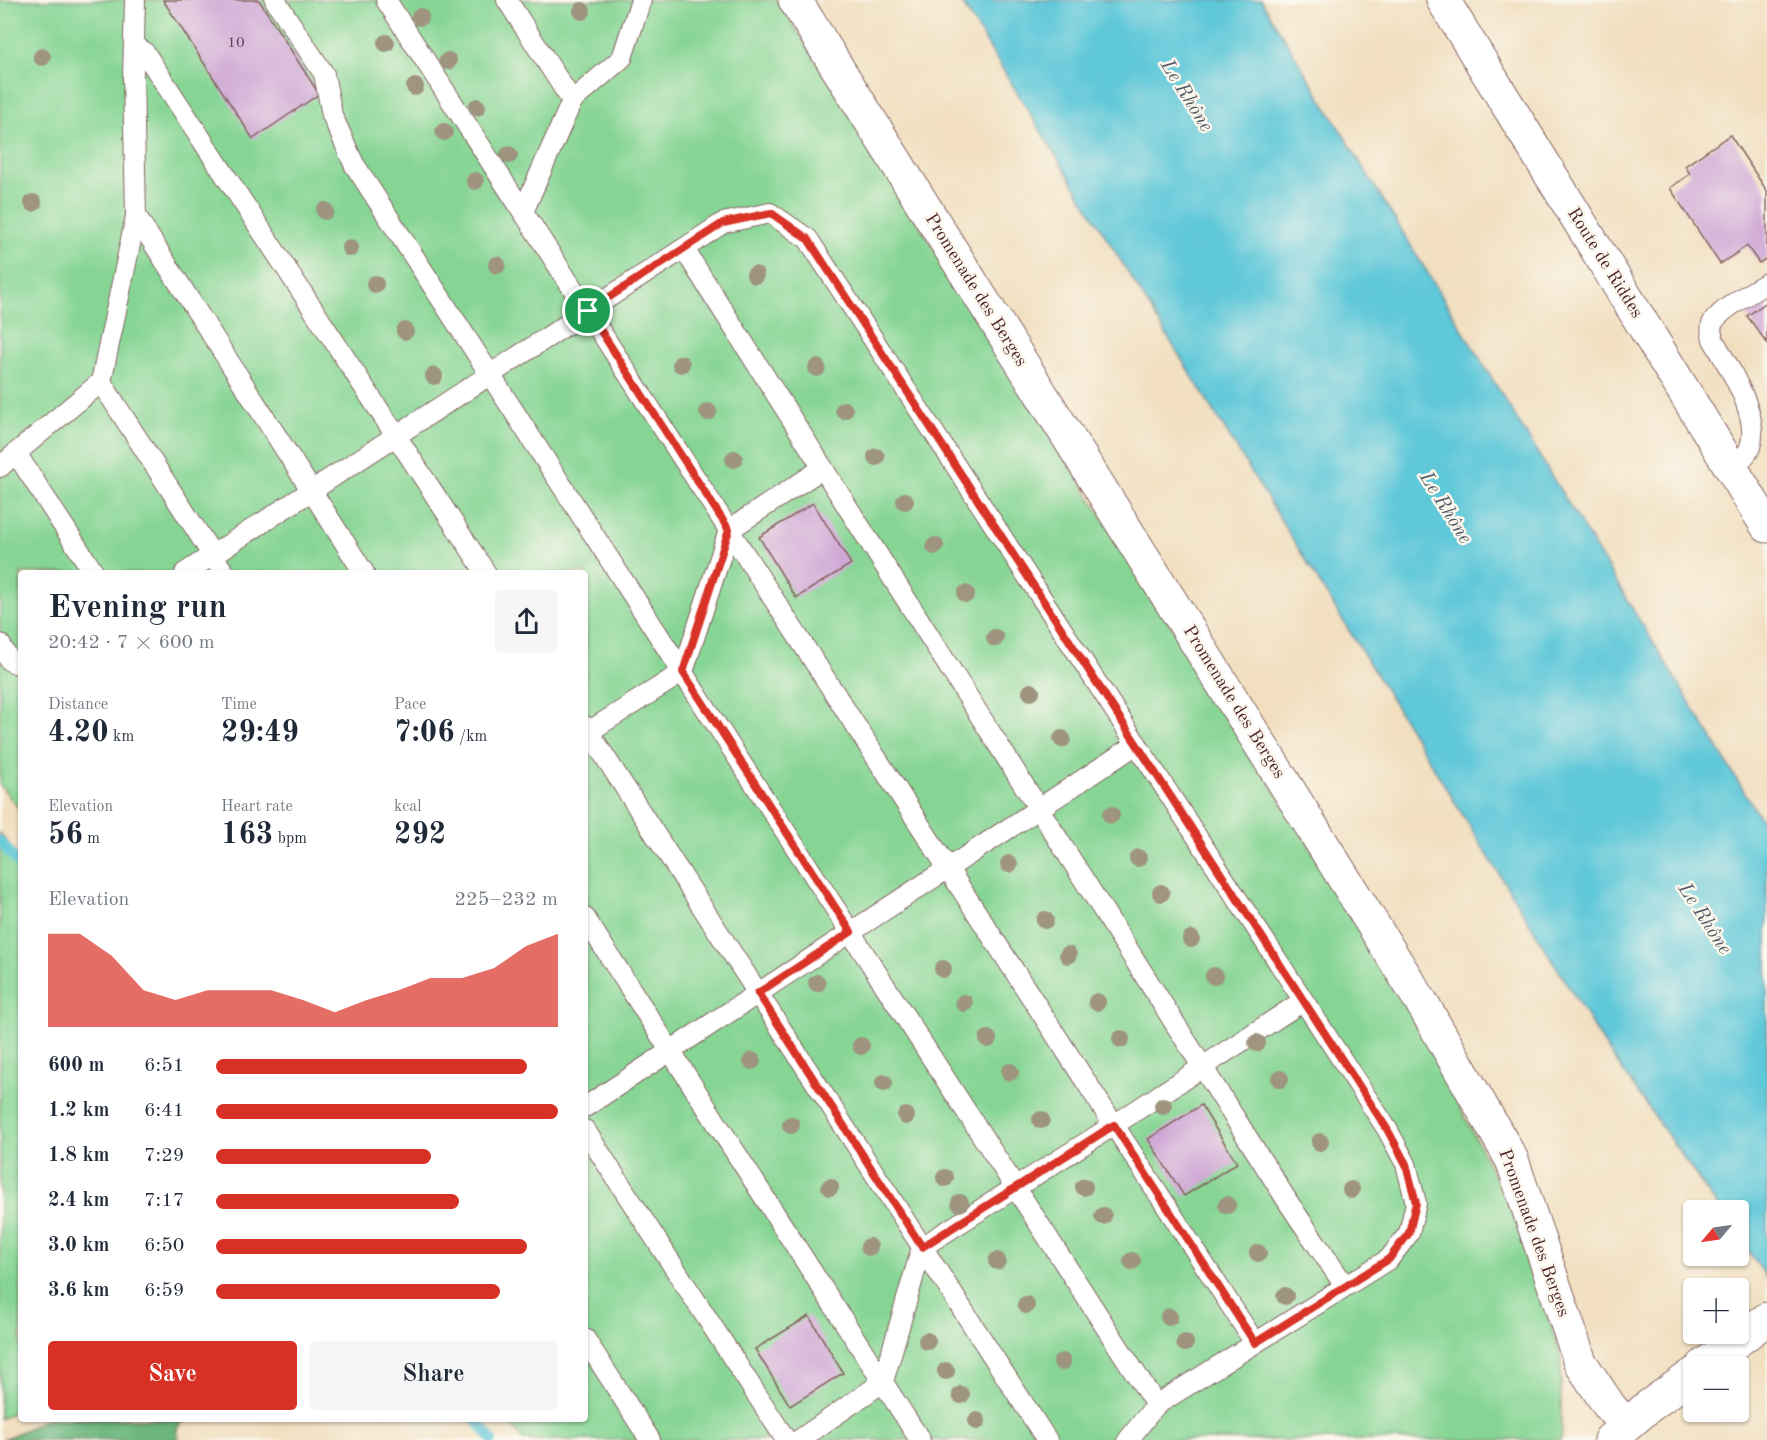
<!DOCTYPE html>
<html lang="en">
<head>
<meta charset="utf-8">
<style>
  body { margin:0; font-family:"Old Standard TT",serif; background:#f6f6f7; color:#1f2937; height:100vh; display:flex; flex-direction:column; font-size:22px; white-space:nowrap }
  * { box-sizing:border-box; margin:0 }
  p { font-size:20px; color:#747a83 }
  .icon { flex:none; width:33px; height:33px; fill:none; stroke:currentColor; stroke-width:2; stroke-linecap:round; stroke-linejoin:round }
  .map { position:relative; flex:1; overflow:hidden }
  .sheet { position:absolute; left:18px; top:570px; width:570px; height:852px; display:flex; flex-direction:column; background:#fff; border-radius:6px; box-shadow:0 2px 4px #0004 }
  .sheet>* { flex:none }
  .needle { width:39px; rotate:241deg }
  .controls { position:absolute; left:1683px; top:1200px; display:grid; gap:12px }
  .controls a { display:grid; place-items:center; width:66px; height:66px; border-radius:6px; background:#fff; box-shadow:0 2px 4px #0004; font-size:30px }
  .pin { position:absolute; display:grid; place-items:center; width:51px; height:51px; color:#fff; margin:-26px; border:3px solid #fff; border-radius:50%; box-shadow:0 2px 6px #0007 }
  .round { display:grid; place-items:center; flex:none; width:63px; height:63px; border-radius:6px; background:#f6f6f7 }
  .summary { display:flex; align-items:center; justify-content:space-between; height:102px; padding:0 30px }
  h1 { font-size:33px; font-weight:800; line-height:45px }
  .figures { display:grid; grid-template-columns:repeat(3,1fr); gap:9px; height:102px; padding:6px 30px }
  .figures div { display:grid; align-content:center }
  .figures b { font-size:30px; font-weight:800 }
  .figures small { font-size:16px; font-weight:400 }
  .figures p { font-size:16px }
  .chart { height:168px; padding:12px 30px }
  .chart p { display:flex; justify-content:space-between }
  .chart svg { width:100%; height:108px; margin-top:6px; fill:#d93025; opacity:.7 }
  .button { display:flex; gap:12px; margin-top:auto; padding:12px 30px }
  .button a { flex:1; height:69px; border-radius:6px; background:#d93025; color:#fff; font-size:24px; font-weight:800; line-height:69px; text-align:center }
  .button a+a { background:#f6f6f7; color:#1f2937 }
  ul { padding:0 30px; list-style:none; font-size:20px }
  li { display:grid; grid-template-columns:96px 72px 1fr; align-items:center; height:45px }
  li i { height:15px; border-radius:8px; background:#d93025 }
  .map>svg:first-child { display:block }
  .green { fill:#86d594; stroke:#687a60; stroke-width:1.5 }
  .forest { fill:#6cb67e; stroke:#5b6a54; stroke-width:1.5 }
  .water { fill:#5ec8d9; stroke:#547482; stroke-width:1.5 }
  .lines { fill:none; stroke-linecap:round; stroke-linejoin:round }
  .stream { stroke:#5ec8d9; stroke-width:10 }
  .building { fill:#cfa7d6 }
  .service-casing { stroke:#84625f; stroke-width:22 }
  .minor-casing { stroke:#84625f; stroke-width:35 }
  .service { stroke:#fff; stroke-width:20 }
  .minor { stroke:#fff; stroke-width:33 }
  .tree { fill:#9f947f }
  .route-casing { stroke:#fff; stroke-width:12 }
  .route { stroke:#d93025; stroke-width:8 }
  .labels { text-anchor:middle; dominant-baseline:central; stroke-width:5; stroke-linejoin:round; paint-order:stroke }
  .number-label { font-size:15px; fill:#6b4156 }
  .street-label { font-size:18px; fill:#4a1f2b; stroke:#fbf7ec }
  .water-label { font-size:20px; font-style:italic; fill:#515a68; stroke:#fbf7ec }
</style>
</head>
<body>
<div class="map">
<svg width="1767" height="1440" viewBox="0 0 1767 1440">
  <rect width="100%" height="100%" fill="#fbf7ec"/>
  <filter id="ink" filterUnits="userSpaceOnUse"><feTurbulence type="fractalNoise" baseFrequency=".0167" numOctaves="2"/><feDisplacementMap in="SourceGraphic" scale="12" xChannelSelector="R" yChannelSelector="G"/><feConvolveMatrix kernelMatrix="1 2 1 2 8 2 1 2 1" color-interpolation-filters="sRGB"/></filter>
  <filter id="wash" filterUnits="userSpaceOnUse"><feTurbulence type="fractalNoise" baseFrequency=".008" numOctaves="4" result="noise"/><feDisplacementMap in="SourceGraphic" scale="24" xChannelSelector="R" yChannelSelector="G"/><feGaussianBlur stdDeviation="1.35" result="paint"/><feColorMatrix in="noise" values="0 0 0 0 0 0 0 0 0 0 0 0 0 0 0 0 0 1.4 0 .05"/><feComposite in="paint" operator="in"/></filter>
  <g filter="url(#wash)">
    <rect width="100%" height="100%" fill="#f1dfc0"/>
    <!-- green -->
    <g class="green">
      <polygon points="0,0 778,0 1411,1008 1515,1218 1561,1356 1561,1440 523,1440 506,1419 585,1419 585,573 21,573 21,811 0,785"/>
      <polygon points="0,833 21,861 21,1408 0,1419"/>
    </g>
    <!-- forest -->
    <polygon class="forest" points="47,1419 185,1419 177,1429 178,1440 3,1440"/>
    <!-- water -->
    <polygon class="water" points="960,0 1261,0 1767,829 1767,1278 1739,1237 1738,1210 1720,1210 1604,1044"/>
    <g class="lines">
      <!-- stream -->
      <g class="stream">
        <polyline points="0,841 21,867"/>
        <polyline points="475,1419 492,1440"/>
      </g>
    </g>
    <g id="blocks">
      <!-- building -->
      <g class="building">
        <polygon points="163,0 259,0 319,94 253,139"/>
        <polygon points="1730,135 1767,191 1767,258 1759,263 1747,246 1720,264 1670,188 1690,174 1685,166"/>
        <polygon points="1767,302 1767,343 1747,316"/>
        <polygon points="813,503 851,564 796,598 759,537"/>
        <polygon points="1201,1105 1237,1163 1184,1196 1148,1139"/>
        <polygon points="809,1316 843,1373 790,1406 755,1349"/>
      </g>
    </g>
  </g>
  <g filter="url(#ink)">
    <use href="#blocks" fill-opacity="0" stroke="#84625f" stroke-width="1.5"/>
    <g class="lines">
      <defs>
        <g id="service">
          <polyline points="275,0 324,74 332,115 354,164 1156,1405"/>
          <polyline points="386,0 1255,1343"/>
          <polyline points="507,0 572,101"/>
          <polyline points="135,45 145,53 486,573"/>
          <polyline points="523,212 572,101 622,58 641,0"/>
          <polyline points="136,216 364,573"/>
          <polyline points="684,249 1290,1205 1345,1286"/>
          <polyline points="101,382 224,573"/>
          <polyline points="16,453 101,382 136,216 133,77 135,0"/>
          <polyline points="0,467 16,453 94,573"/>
          <path d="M1731,468C1738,463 1747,456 1750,447C1761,415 1728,367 1713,339C1712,334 1710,329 1712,324C1719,310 1753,291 1767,283"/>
          <polyline points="185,573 723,223 770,213 808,239 1387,1129 1406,1164 1416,1203 1409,1233 1389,1259 1156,1405 1128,1440"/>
          <polyline points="0,644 10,661 21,665"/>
          <polyline points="585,726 1047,1440"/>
          <polyline points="585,734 683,672 729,530 823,468"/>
          <polyline points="585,918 920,1440"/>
          <polyline points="585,1107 1137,744"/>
          <polyline points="585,1130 786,1440"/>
          <polyline points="585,1339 650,1440"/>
          <polyline points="799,1440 883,1382 922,1247 1114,1125 1303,1001"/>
        </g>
        <g id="minor">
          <polyline points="795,0 1425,1008 1512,1160 1580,1362 1610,1407 1626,1425"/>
          <polyline points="1443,0 1767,526"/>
          <polyline points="1703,1366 1767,1319"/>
          <polyline points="1610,1440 1649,1406 1694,1374"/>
        </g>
      </defs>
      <!-- service casing -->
      <use href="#service" class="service-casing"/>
      <!-- minor casing -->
      <use href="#minor" class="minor-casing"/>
      <!-- service -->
      <use href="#service" class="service"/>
      <!-- minor -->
      <use href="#minor" class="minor"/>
    </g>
    <!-- trees -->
    <g class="tree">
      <circle cx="582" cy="11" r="9"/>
      <circle cx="420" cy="17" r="9"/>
      <circle cx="386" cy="43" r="9"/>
      <circle cx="42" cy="57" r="9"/>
      <circle cx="448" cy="61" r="9"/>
      <circle cx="415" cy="87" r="9"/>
      <circle cx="477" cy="107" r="9"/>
      <circle cx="444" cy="132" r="9"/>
      <circle cx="509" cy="155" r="9"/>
      <circle cx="475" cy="181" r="9"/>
      <circle cx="33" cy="203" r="9"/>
      <circle cx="325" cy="211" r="9"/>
      <circle cx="350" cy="248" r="9"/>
      <circle cx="497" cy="265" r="9"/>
      <circle cx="755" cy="275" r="9"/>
      <circle cx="375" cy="284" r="9"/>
      <circle cx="405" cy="331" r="9"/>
      <circle cx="681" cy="364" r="9"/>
      <circle cx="817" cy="368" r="9"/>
      <circle cx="434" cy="376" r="9"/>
      <circle cx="844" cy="410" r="9"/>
      <circle cx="708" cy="412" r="9"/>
      <circle cx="876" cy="457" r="9"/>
      <circle cx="734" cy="459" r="9"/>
      <circle cx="905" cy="501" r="9"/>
      <circle cx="935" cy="546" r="9"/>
      <circle cx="966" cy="594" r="9"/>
      <circle cx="995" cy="638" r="9"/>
      <circle cx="1031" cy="692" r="9"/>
      <circle cx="1062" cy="739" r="9"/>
      <circle cx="1111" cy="815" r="9"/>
      <circle cx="1138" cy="858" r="9"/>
      <circle cx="1009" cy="864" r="9"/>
      <circle cx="1161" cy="893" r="9"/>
      <circle cx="1045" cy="920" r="9"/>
      <circle cx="1191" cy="939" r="9"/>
      <circle cx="1068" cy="955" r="9"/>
      <circle cx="943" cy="969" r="9"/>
      <circle cx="1214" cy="976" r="9"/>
      <circle cx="817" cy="983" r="9"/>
      <circle cx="1097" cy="1002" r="9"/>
      <circle cx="964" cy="1003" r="9"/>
      <circle cx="988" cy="1039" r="9"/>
      <circle cx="1121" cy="1039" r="9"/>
      <circle cx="1257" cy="1043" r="9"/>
      <circle cx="861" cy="1046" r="9"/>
      <circle cx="752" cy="1061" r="9"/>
      <circle cx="1010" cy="1072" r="9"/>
      <circle cx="1280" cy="1079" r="9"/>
      <circle cx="884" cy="1083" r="9"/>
      <circle cx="1163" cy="1106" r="9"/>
      <circle cx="906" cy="1116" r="9"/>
      <circle cx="1041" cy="1120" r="9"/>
      <circle cx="791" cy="1125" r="9"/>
      <circle cx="1320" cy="1142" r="9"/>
      <circle cx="945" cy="1178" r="9"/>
      <circle cx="830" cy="1187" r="9"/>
      <circle cx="1084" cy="1187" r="9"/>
      <circle cx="1351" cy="1190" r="9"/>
      <circle cx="960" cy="1203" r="9"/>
      <circle cx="1227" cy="1205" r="9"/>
      <circle cx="1103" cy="1216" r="9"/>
      <circle cx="869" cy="1247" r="9"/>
      <circle cx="1258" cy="1253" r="9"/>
      <circle cx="997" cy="1261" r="9"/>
      <circle cx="1132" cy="1261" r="9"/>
      <circle cx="1285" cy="1296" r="9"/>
      <circle cx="1026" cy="1305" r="9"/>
      <circle cx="1169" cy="1317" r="9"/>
      <circle cx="927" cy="1341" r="9"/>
      <circle cx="1185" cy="1343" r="9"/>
      <circle cx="1062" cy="1362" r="9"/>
      <circle cx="946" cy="1371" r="9"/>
      <circle cx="961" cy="1395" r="9"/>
      <circle cx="977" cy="1421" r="9"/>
    </g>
  </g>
  <g class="lines" filter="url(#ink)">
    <defs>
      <polygon id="route" points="771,213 808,239 1387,1129 1406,1164 1416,1203 1409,1233 1389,1259 1255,1343 1114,1125 922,1247 758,993 851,932 683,672 729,530 588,311 723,223"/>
    </defs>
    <!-- route casing -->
    <use href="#route" class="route-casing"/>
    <!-- route -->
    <use href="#route" class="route"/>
  </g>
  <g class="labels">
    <!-- number labels -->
    <g class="number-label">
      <text x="236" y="43">10</text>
    </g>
    <!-- street labels -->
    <g class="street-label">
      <text transform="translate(1605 263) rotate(58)">Route de Riddes</text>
      <text transform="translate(976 290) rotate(58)">Promenade des Berges</text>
      <text transform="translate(1234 702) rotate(58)">Promenade des Berges</text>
      <text transform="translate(1534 1233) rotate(70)">Promenade des Berges</text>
    </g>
    <!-- water labels -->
    <g class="water-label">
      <text transform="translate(1186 96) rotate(58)">Le Rhône</text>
      <text transform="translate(1445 508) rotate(58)">Le Rhône</text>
      <text transform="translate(1704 919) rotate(57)">Le Rhône</text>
    </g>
  </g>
</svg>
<div class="controls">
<a><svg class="needle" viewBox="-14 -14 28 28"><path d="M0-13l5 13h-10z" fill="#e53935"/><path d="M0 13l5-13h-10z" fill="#747a83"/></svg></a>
<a>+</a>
<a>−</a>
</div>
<div class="pin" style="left:588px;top:311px;background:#1e9e55"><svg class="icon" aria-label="arrive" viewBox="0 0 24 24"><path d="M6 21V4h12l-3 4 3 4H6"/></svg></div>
<section class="sheet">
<div class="summary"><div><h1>Evening run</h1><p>20:42 · 7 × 600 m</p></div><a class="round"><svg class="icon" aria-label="share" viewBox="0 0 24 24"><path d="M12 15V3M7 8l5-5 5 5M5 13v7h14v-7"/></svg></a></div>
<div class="figures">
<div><p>Distance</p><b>4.20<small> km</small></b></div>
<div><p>Time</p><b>29:49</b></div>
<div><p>Pace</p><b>7:06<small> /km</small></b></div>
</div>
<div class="figures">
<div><p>Elevation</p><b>56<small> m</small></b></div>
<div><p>Heart rate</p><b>163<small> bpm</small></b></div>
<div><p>kcal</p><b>292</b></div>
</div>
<div class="chart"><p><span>Elevation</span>225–232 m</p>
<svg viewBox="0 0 160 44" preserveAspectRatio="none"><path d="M0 44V6L10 6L20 15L30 29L40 33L50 29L60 29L70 29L80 33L90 38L100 33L110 29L120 24L130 24L140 20L150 11L160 6V44z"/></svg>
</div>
<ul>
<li><b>600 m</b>6:51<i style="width:91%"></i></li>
<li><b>1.2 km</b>6:41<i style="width:100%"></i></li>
<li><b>1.8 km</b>7:29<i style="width:63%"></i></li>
<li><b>2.4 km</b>7:17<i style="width:71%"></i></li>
<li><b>3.0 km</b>6:50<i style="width:91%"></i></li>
<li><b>3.6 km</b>6:59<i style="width:83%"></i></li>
</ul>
<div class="button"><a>Save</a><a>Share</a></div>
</section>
</div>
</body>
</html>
